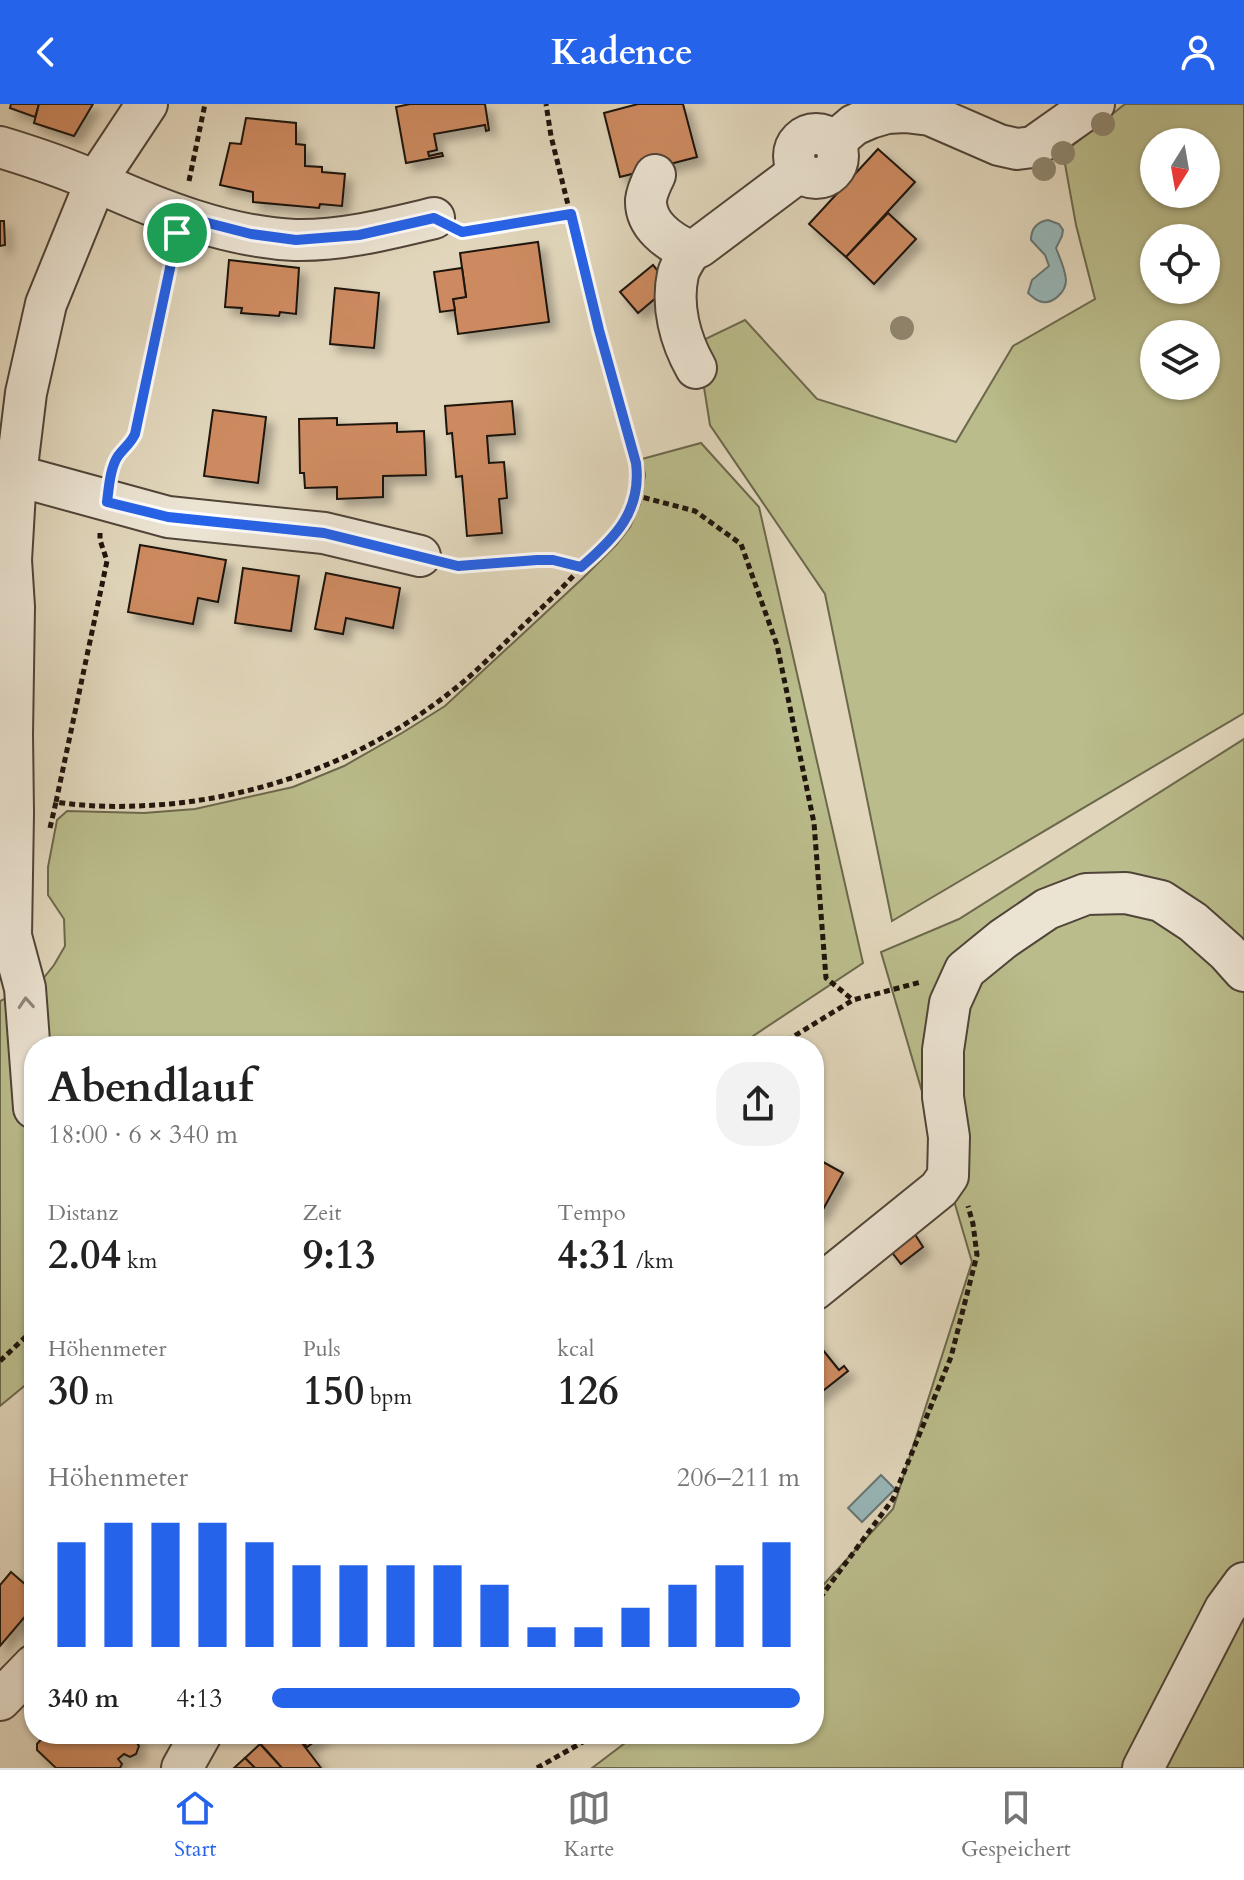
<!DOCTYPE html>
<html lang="de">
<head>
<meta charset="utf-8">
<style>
  body { margin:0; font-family:Cardo,serif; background:#f2f2f2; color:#222; height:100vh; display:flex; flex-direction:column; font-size:30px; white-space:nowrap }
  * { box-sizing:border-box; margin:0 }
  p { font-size:26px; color:#767676 }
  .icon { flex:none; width:44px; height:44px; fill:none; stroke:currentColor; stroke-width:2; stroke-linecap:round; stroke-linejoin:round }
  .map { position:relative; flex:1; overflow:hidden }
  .side { position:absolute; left:24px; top:932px; width:800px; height:708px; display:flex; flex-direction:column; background:#fff; border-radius:32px; box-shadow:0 2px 6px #0004 }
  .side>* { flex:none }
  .needle { width:52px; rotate:191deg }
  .buttons { position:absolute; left:1140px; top:24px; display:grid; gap:16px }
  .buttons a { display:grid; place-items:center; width:80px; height:80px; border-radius:50%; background:#fff; box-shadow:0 2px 6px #0004; font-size:40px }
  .pin { position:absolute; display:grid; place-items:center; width:68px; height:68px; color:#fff; margin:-34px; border:4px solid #fff; border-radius:50%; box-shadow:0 2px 8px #0007 }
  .round { display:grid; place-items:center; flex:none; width:84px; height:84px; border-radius:32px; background:#f2f2f2 }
  .overview { display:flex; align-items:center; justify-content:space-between; height:136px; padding:0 24px }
  h1 { font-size:44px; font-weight:800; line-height:60px }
  .figures { display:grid; grid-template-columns:repeat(3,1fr); gap:12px; height:136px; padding:8px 24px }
  .figures div { display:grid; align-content:center }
  .figures b { font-size:40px; font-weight:800 }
  .figures small { font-size:22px; font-weight:400 }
  .figures p { font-size:22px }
  .chart { height:224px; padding:16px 24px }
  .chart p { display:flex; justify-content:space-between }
  .chart svg { width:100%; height:144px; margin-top:8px; stroke:#2563eb; stroke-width:6 }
  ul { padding:0 24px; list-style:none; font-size:26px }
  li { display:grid; grid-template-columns:128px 96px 1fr; align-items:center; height:60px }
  li i { height:20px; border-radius:10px; background:#2563eb }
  header { display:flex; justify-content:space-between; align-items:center; height:104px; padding:0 24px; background:#2563eb; color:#fff; font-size:36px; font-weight:800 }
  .tabs { display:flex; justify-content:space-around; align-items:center; height:112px; border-top:2px solid #e0e0e0; background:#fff; font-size:22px; color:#767676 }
  .tabs a { display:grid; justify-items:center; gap:4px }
  .tabs .active { color:#2563eb }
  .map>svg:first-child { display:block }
  .green { fill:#babc8b; stroke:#6c684c; stroke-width:2; fill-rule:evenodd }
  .water { fill:#97b7b9; stroke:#677674; stroke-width:2 }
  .building { fill:#cd8a61; stroke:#1f140c; stroke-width:2; filter:url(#shadow) }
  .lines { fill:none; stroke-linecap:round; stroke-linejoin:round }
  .minor-casing { stroke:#504438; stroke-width:44 }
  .path { stroke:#1f140c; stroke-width:5; stroke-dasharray:6 4; stroke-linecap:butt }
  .minor { stroke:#ece4d3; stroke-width:40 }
  .tree { fill:#908770 }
  .oneway { stroke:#908679 }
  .route-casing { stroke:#fff; stroke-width:16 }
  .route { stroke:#2563eb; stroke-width:10 }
</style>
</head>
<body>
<header><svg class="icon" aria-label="back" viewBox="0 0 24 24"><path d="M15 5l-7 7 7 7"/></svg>Kadence<svg class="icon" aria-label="person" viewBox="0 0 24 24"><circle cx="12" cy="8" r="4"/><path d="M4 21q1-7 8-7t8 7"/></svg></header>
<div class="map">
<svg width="1244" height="1664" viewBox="0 0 1244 1664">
  <defs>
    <filter id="shadow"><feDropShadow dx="7" dy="7" stdDeviation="4" flood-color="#0004"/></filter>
  </defs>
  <rect width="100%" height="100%" fill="#e1d6bb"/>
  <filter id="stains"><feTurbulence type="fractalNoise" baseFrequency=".0025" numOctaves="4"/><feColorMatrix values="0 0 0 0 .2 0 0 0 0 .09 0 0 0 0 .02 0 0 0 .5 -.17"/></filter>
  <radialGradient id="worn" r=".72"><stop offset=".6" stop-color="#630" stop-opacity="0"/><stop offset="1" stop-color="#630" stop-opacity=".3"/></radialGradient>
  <!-- green -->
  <g class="green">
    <path d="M1125,0H1244V609L892,817L825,490L710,321L697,239L745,216L817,295L956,338L1013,242L1095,195L1076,121L1063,49ZM1154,38H1206V90H1154ZM1154,134H1206V186H1154ZM1154,230H1206V282H1154Z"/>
    <polygon points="701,339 759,403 863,859 738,942 34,942 34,1274 0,1302 0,897 42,876 54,861 65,842 64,815 48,791 48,763 57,716 67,707 144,709 195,705 293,683 344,662 402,629 445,602 583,474 616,441 630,423 640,400 645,371 642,355"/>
    <polygon points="1244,635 1244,1664 592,1664 637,1630 814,1630 814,1491 893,1405 972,1158 881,848 959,815"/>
  </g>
  <!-- water -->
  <g class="water">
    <path d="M1048,116L1059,120L1063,126L1062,132L1056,144C1060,155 1065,164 1066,176C1066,188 1052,202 1039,197C1034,195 1032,192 1028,189L1032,176L1049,162L1045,151L1031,136C1031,125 1037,118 1048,116Z"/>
    <polygon points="881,1371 895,1385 862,1418 848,1404"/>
  </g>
  <!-- building -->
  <g class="building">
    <polygon points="11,0 39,0 35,13 10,4"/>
    <polygon points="39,0 93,0 74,32 34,19"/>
    <polygon points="410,0 485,0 489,26 486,27 485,21 434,30 437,46 428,48 429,52 442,49 443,52 406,59 396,3"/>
    <polygon points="638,0 683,0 697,53 620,73 604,9"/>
    <polygon points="246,14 296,19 296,40 305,41 305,62 322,63 322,68 345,70 342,102 320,100 319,104 253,98 253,88 220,81 230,39 241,40"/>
    <polygon points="878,45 915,78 846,153 809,120"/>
    <polygon points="888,109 916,135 874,180 846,153"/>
    <polygon points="0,117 4,117 5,141 0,142"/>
    <polygon points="538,138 549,218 458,230 453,195 466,193 460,149"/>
    <polygon points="229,156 299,164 296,210 280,208 279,212 241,209 242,204 225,203"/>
    <polygon points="653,161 670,182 638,209 620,188"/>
    <polygon points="462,164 466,193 453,195 455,206 440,208 434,168"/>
    <polygon points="335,184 379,189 374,244 330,240"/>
    <polygon points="512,297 515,330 487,332 489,359 504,358 507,394 499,395 502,429 467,432 462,372 456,373 452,329 447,330 445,302"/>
    <polygon points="213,306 266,313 258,379 204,372"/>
    <polygon points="337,314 337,321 397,319 397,328 424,327 426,371 383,372 383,393 337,395 337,383 305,384 304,369 300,369 299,315"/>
    <polygon points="140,441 226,456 218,498 198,494 193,520 128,508"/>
    <polygon points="243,464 299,472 291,527 235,519"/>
    <polygon points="326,469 400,484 393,524 346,514 343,530 315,525"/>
    <polygon points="814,1053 843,1069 820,1111 814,1107"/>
    <polygon points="911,1124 923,1143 901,1160 887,1142"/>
    <polygon points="814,1235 839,1266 844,1262 848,1267 814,1294"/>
    <polygon points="11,1468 34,1488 34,1502 0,1542 0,1481"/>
    <polygon points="46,1630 139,1630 134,1635 139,1642 136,1650 130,1653 124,1650 118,1655 122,1660 120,1664 56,1664 37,1646 37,1640"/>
    <polygon points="266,1630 295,1630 321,1664 282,1664 258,1637"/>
    <polygon points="297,1630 325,1630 307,1643"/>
    <polygon points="260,1640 282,1664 255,1664 245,1654"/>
    <polygon points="245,1654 255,1664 234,1664"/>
  </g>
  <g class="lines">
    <defs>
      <g id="minor">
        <circle cx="816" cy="52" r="22"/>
        <polyline points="834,38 854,21 870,14 887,9 905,8 930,11 999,41 1017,45 1033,43 1094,0"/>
        <path d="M0,43C33,53 66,64 97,78C159,106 227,133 295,136C342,137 388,125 434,114"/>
        <path d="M655,71C651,79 647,87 646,96C645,121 669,138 690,147L699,143L799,68"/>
        <path d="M690,147C686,154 680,162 678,170C671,202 680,236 696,264"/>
        <polyline points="0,367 168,413 324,429 420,452"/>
        <polyline points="34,1004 25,884 11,832 13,709 12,630 14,503 11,456 16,371 26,289 46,200 96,77 147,0"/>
        <polyline points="814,1186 939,1085 948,1072 949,1033 943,993 943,946 950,899 965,866 1003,835 1047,805 1086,790 1126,789 1161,797 1193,818 1227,848 1244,867"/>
        <polyline points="0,1596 34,1561"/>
        <polyline points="182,1664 201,1630"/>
        <polyline points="1143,1664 1225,1505 1244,1479"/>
      </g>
    </defs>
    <!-- minor casing -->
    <use href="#minor" class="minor-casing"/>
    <!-- path -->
    <g class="path">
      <polyline points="833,71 844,82"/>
      <polyline points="189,77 205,0"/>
      <polyline points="466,127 571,110"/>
      <polyline points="113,364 117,353 132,337 135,330 174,146"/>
      <polyline points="634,391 695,407 741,440 777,541 814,719 826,874 853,896"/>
      <polyline points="451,460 458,462 537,456 553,456 581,463"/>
      <polyline points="56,698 107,457 100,436 100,429"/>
      <path d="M50,724L56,698C93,704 132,703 170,700C277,689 374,650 457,583C476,568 493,550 511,533C533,512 555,492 575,470C584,460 593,454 602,445C627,423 640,392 636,359L599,226L551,32L546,0"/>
      <polyline points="778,942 853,896 921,878"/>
      <polyline points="0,1257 34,1225"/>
      <polyline points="814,1502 893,1395 951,1253 977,1151 973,1120 968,1102"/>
      <polyline points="537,1664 597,1630"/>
    </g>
    <!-- minor -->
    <use href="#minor" class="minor"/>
  </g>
  <!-- trees -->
  <g class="tree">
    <circle cx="1103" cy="20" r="12"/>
    <circle cx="1063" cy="49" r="12"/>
    <circle cx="1044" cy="65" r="12"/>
    <circle cx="902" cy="224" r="12"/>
  </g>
  <!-- one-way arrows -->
  <defs><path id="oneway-chevron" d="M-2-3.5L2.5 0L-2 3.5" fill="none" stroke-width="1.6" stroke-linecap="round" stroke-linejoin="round" transform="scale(2)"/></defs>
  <use class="oneway" href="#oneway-chevron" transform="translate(26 899) rotate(-94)"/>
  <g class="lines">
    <defs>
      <path id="route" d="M571,110L599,226L636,359C642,407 615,434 581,463L553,456H537L458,462L324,429L168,413L107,398C109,383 110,364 118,352C124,344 131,339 135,330L181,112L251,130L296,136L359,131L434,114L462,128Z"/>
    </defs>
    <!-- route casing -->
    <use href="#route" class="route-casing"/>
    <!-- route -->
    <use href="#route" class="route"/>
  </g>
  <rect width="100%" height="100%" filter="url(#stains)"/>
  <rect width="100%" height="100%" fill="url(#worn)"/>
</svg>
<div class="buttons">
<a><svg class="needle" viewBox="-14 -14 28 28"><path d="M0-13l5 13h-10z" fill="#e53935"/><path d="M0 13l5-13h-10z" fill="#767676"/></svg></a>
<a><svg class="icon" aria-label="locate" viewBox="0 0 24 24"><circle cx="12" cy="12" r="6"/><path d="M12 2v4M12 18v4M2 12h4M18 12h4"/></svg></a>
<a><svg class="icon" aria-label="layers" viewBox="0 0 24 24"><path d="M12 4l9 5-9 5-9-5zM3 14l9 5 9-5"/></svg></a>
</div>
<div class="pin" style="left:177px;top:129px;background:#1e9e55"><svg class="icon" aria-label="arrive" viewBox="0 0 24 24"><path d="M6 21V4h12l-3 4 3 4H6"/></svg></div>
<section class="side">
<div class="overview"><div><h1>Abendlauf</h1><p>18:00 · 6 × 340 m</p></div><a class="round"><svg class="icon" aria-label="share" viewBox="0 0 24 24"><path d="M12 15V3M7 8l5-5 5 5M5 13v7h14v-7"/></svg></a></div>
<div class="figures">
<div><p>Distanz</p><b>2.04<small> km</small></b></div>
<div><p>Zeit</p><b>9:13</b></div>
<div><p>Tempo</p><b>4:31<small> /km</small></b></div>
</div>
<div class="figures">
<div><p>Höhenmeter</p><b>30<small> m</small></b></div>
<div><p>Puls</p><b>150<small> bpm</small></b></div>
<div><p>kcal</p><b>126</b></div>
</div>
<div class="chart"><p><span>Höhenmeter</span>206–211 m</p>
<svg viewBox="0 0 160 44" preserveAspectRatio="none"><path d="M5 44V12M15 44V6M25 44V6M35 44V6M45 44V12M55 44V19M65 44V19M75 44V19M85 44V19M95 44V25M105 44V38M115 44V38M125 44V32M135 44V25M145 44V19M155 44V12"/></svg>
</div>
<ul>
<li><b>340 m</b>4:13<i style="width:100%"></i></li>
</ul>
</section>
</div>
<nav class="tabs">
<a class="active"><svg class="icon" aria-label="home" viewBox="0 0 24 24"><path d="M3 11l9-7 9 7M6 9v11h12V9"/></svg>Start</a>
<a><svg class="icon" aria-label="map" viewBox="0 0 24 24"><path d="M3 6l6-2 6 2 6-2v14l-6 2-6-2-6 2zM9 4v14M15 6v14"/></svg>Karte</a>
<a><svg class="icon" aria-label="saved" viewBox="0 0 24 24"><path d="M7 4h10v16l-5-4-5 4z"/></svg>Gespeichert</a>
</nav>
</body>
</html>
